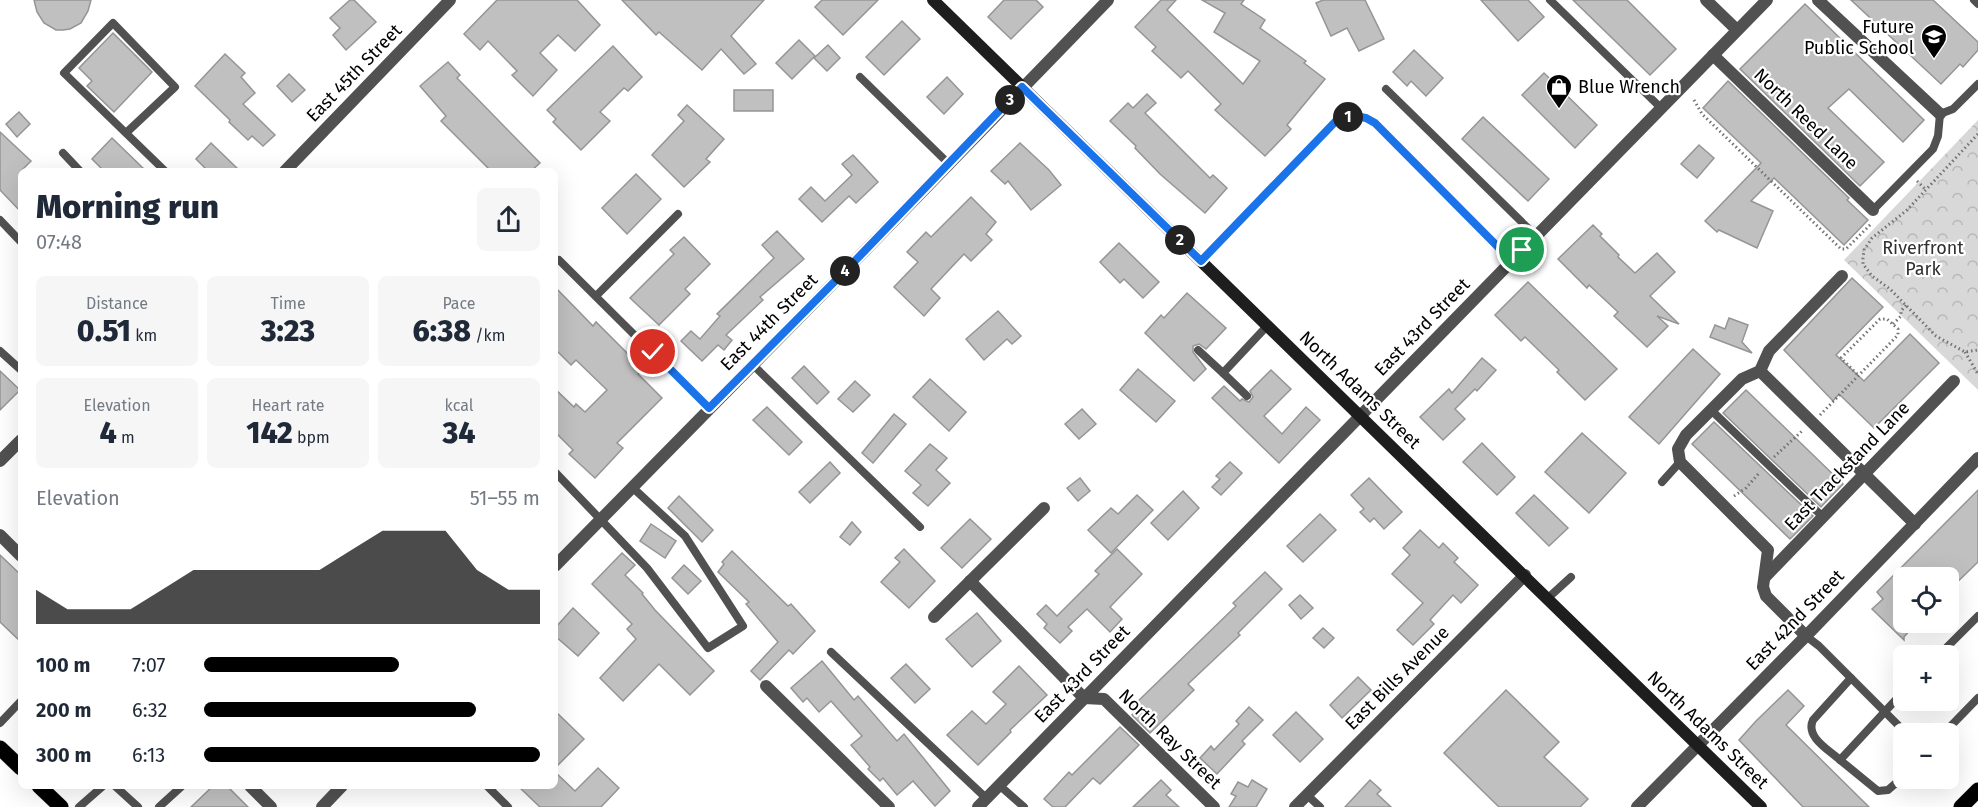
<!DOCTYPE html>
<html lang="en">
<head>
<meta charset="utf-8">
<style>
  body { margin:0; font-family:"Fira Sans",sans-serif; background:#f6f6f7; color:#1f2937; height:100vh; display:flex; flex-direction:column; font-size:22px; white-space:nowrap }
  * { box-sizing:border-box; margin:0 }
  p { font-size:20px; color:#747a83 }
  .icon { flex:none; width:33px; height:33px; fill:none; stroke:currentColor; stroke-width:2; stroke-linecap:round; stroke-linejoin:round }
  .map { position:relative; flex:1; overflow:hidden }
  .drawer { position:absolute; left:18px; top:168px; width:540px; height:621px; display:flex; flex-direction:column; background:#fff; border-radius:9px; box-shadow:0 6px 24px #0002 }
  .drawer>* { flex:none }
  .fabs { position:absolute; left:1893px; top:567px; display:grid; gap:12px }
  .fabs a { display:grid; place-items:center; width:66px; height:66px; border-radius:9px; background:#fff; box-shadow:0 6px 24px #0002; font-size:30px }
  .pin { position:absolute; display:grid; place-items:center; width:51px; height:51px; color:#fff; margin:-26px; border:3px solid #fff; border-radius:50%; box-shadow:0 2px 6px #0007 }
  .km { position:absolute; width:30px; height:30px; margin:-15px; border-radius:50%; background:#222; color:#fff; font-size:16px; line-height:30px; text-align:center }
  .round { display:grid; place-items:center; flex:none; width:63px; height:63px; border-radius:9px; background:#f6f6f7 }
  .head { display:flex; align-items:center; justify-content:space-between; height:102px; padding:0 18px }
  h1 { font-size:33px; font-weight:800; line-height:45px }
  .metrics { display:grid; grid-template-columns:repeat(3,1fr); gap:9px; height:102px; padding:6px 18px }
  .metrics div { display:grid; align-content:center; border-radius:9px; background:#f6f6f7; text-align:center }
  .metrics b { font-size:30px; font-weight:800 }
  .metrics small { font-size:16px; font-weight:400 }
  .metrics p { font-size:16px }
  .chart { height:168px; padding:12px 18px }
  .chart p { display:flex; justify-content:space-between }
  .chart svg { width:100%; height:108px; margin-top:6px; fill:#000; opacity:.7 }
  ul { padding:0 18px; list-style:none; font-size:20px }
  li { display:grid; grid-template-columns:96px 72px 1fr; align-items:center; height:45px }
  li i { height:15px; border-radius:8px; background:#000 }
  .map>svg:first-child { display:block }
  .park { fill:url(#park-crowns) }
  .building { fill:#c0c0c0; stroke:#959595; stroke-width:1.5 }
  .lines { fill:none; stroke-linecap:round; stroke-linejoin:round }
  .primary-casing { stroke:#dbdbdb; stroke-width:16 }
  .path { stroke:#737373; stroke-width:3; stroke-dasharray:1.5 3; stroke-linecap:butt }
  .lane { stroke:#515151; stroke-width:8 }
  .street { stroke:#515151; stroke-width:12 }
  .secondary { stroke:#1e1e1e; stroke-width:12 }
  .primary { stroke:#000; stroke-width:15 }
  .route-casing { stroke:#fff; stroke-width:12 }
  .route { stroke:#1a73e8; stroke-width:8 }
  .labels { text-anchor:middle; dominant-baseline:central; stroke-width:4.5; stroke-linejoin:round; paint-order:stroke }
  .poi-label { font-size:18px; fill:#000; stroke:#fff; text-anchor:end }
  .street-label { font-size:18px; fill:#000; stroke:#fff }
  .park-label { font-size:18px; fill:#2f2f2f; stroke:#fff }
</style>
</head>
<body>
<div class="map">
<svg width="1978" height="807" viewBox="0 0 1978 807">
  <defs>
    <pattern id="park-crowns" width="20" height="18" patternUnits="userSpaceOnUse" patternTransform="scale(1.5)"><rect width="20" height="18" fill="#d8d8d8"/><path d="M2 6a3 3 0 1 1 6 0M12 15a3 3 0 1 1 6 0" fill="none" stroke="#b8b8b8"/></pattern>
  </defs>
  <rect width="100%" height="100%" fill="#fff"/>
  <!-- park -->
  <polygon class="park" points="1978,120 1978,390 1844,260"/>
  <!-- building -->
  <g class="building">
    <polygon points="34,0 91,0 88,11 81,23 70,29 63,30 56,30 44,23 37,12"/>
    <polygon points="350,0 354,0 376,22 346,50 333,35 340,28 330,18"/>
    <polygon points="497,0 577,0 600,25 575,51 558,35 540,53 557,70 533,96 512,75 517,71 488,41 480,50 464,34"/>
    <polygon points="622,0 764,0 731,36 756,64 744,74 721,49 702,70 659,32 656,35"/>
    <polygon points="822,0 878,0 843,35 815,7"/>
    <polygon points="1004,0 1036,0 1043,7 1011,39 988,17"/>
    <polygon points="1161,0 1176,0 1167,10 1243,84 1260,61 1214,32 1225,13 1202,0 1244,0 1241,4 1265,20 1260,28 1306,61 1304,63 1325,79 1287,125 1291,129 1265,156 1215,110 1221,104 1188,71 1181,78 1152,51 1156,47 1135,27"/>
    <polygon points="1323,0 1365,0 1384,39 1359,51 1347,28 1331,36 1316,3"/>
    <polygon points="1481,0 1528,0 1544,17 1518,41"/>
    <polygon points="1573,0 1627,0 1676,49 1650,75"/>
    <polygon points="1851,0 1933,0 1978,42 1978,50 1963,67 1960,64 1941,84"/>
    <polygon points="1805,4 1924,120 1903,142 1849,89 1828,108 1884,162 1860,186 1740,69"/>
    <polygon points="902,21 920,39 884,75 866,57"/>
    <polygon points="113,33 152,72 114,112 87,86 92,81 79,68"/>
    <polygon points="799,40 815,56 792,79 776,63"/>
    <polygon points="828,45 840,58 827,71 814,58"/>
    <polygon points="613,46 642,77 628,91 624,88 600,112 610,121 581,150 553,122 556,119 547,110"/>
    <polygon points="1414,50 1443,78 1426,96 1411,81 1407,86 1393,72"/>
    <polygon points="225,54 245,73 241,77 255,93 243,104 275,135 263,146 252,136 248,140 229,122 230,120 195,86"/>
    <polygon points="448,62 460,75 457,78 540,163 531,171 491,171 441,121 446,116 420,86"/>
    <polygon points="1544,73 1597,125 1575,148 1522,95"/>
    <polygon points="289,74 305,90 292,102 277,86"/>
    <polygon points="947,77 963,94 944,114 927,97"/>
    <polygon points="1728,81 1849,198 1847,200 1868,220 1844,245 1774,178 1751,201 1773,211 1757,248 1719,230 1717,232 1705,221 1761,163 1703,108"/>
    <rect x="734" y="90" width="39" height="21"/>
    <polygon points="1147,94 1156,103 1145,113 1210,178 1213,175 1227,188 1205,213 1160,174 1135,148 1136,146 1110,121 1128,103 1133,108"/>
    <polygon points="687,105 724,139 706,159 710,162 684,187 652,155 684,121 678,115"/>
    <polygon points="19,112 30,124 17,137 6,124"/>
    <polygon points="1483,117 1549,179 1528,201 1462,139"/>
    <polygon points="0,132 31,161 21,171 21,212 0,190"/>
    <polygon points="112,138 146,171 104,171 92,159"/>
    <polygon points="211,143 240,171 208,171 196,159"/>
    <polygon points="1020,143 1049,170 1061,185 1031,210 1008,181 1005,184 991,171"/>
    <polygon points="1699,145 1714,158 1697,178 1681,164"/>
    <polygon points="853,155 878,182 856,203 849,196 822,222 799,199 811,187 825,201 852,175 842,164"/>
    <polygon points="636,174 661,199 627,234 602,208"/>
    <polygon points="971,197 996,222 986,234 992,240 971,261 964,254 931,289 940,298 924,316 894,287 918,262 907,252 926,232 931,237"/>
    <polygon points="1593,225 1602,234 1600,236 1619,255 1618,257 1635,273 1657,253 1675,272 1650,296 1679,324 1657,316 1668,326 1647,347 1614,316 1618,312 1589,285 1587,288 1558,259"/>
    <polygon points="777,231 804,259 760,297 763,300 726,335 732,340 724,350 718,345 702,361 681,341 691,331 700,339 720,316 717,314 774,258 762,245"/>
    <polygon points="684,237 710,264 685,289 690,294 659,325 630,298 674,254 670,250"/>
    <polygon points="1119,243 1159,282 1143,298 1124,279 1120,283 1100,262"/>
    <polygon points="1852,278 1883,307 1836,355 1864,381 1910,334 1939,363 1874,428 1839,394 1833,401 1784,350"/>
    <polygon points="1528,282 1617,369 1585,400 1557,372 1559,370 1525,337 1521,341 1495,315"/>
    <polygon points="555,287 593,326 596,322 643,369 638,374 662,398 617,443 623,448 595,478 569,454 573,450 555,432 555,389 574,407 576,404 585,412 607,390 576,360 571,365 555,349"/>
    <polygon points="1187,293 1226,328 1206,349 1199,344 1193,346 1193,352 1206,369 1194,381 1145,333 1161,315 1164,318"/>
    <polygon points="998,311 1021,336 1012,344 1007,339 984,360 966,339"/>
    <polygon points="1729,318 1748,325 1742,342 1752,353 1710,337 1715,325 1725,329"/>
    <polygon points="1693,349 1720,374 1659,444 1629,417"/>
    <polygon points="1482,358 1496,370 1477,391 1475,389 1455,409 1465,419 1443,440 1420,417 1449,389 1452,393"/>
    <polygon points="804,366 829,392 817,404 792,378"/>
    <polygon points="1138,369 1175,401 1156,422 1120,390"/>
    <polygon points="1271,370 1291,389 1264,416 1282,434 1306,407 1320,420 1279,463 1212,398 1224,386 1240,401 1242,399 1249,402 1253,397 1250,391"/>
    <polygon points="0,371 20,390 0,410"/>
    <polygon points="930,379 966,412 949,431 913,397"/>
    <polygon points="855,381 870,395 853,412 838,399"/>
    <polygon points="1746,390 1843,484 1821,507 1723,413"/>
    <polygon points="767,407 802,442 789,455 753,420"/>
    <polygon points="1082,409 1096,424 1079,439 1065,424"/>
    <polygon points="894,414 906,424 873,463 862,453"/>
    <polygon points="1714,422 1813,516 1790,539 1692,444"/>
    <polygon points="1582,433 1626,473 1589,513 1545,472"/>
    <polygon points="1482,443 1515,477 1497,495 1463,462"/>
    <polygon points="930,444 947,458 936,470 950,483 928,506 913,493 921,485 905,471"/>
    <polygon points="830,462 840,473 810,503 799,492"/>
    <polygon points="1230,462 1242,473 1221,495 1212,487 1220,479 1216,476"/>
    <polygon points="1080,478 1090,491 1078,501 1067,488"/>
    <polygon points="1369,478 1402,512 1384,529 1374,518 1370,522 1360,512 1364,509 1351,495"/>
    <polygon points="1978,490 1978,562 1948,591 1948,578 1904,578 1904,622 1917,622 1904,637 1904,640 1872,609 1883,599 1877,592"/>
    <polygon points="1183,491 1199,508 1168,540 1151,523"/>
    <polygon points="1137,495 1153,510 1111,553 1088,530 1111,508 1118,514"/>
    <polygon points="1534,495 1568,528 1549,546 1516,513"/>
    <polygon points="679,496 713,530 702,542 668,508"/>
    <polygon points="1320,514 1336,530 1303,562 1287,546"/>
    <polygon points="970,519 991,539 962,568 941,548"/>
    <polygon points="852,522 861,532 850,545 840,537"/>
    <polygon points="651,524 676,541 665,558 640,541"/>
    <polygon points="1420,530 1439,548 1443,543 1458,558 1454,562 1478,585 1461,603 1453,595 1430,620 1434,624 1413,645 1397,630 1423,603 1392,574 1410,555 1403,548"/>
    <polygon points="904,549 935,581 909,608 881,582 900,562 895,558"/>
    <polygon points="1117,549 1142,574 1110,607 1122,619 1110,632 1087,609 1068,627 1072,631 1060,643 1044,628 1047,624 1037,614 1046,605 1057,616 1099,574 1095,571"/>
    <polygon points="732,551 788,606 791,604 815,631 793,654 789,650 760,680 751,671 778,642 746,604 749,602 718,572 724,564 722,562"/>
    <polygon points="622,553 635,565 625,575 643,593 642,594 655,610 714,671 690,695 659,664 623,701 600,678 636,639 627,629 632,624 592,584"/>
    <polygon points="0,555 21,575 21,642 0,622"/>
    <polygon points="684,565 701,581 688,594 672,578"/>
    <polygon points="1265,572 1282,589 1238,633 1240,635 1188,684 1194,690 1150,733 1132,715 1137,710 1133,706 1236,606 1233,603"/>
    <polygon points="1300,595 1313,608 1301,619 1289,605"/>
    <polygon points="573,608 599,633 578,656 555,636 555,628"/>
    <polygon points="977,613 1001,641 972,667 946,639"/>
    <polygon points="1323,628 1334,638 1324,648 1313,638"/>
    <polygon points="822,661 854,700 858,696 897,741 904,734 950,791 935,806 913,781 897,795 883,778 880,781 868,769 870,767 851,745 862,736 831,701 819,712 807,698 803,702 791,688"/>
    <polygon points="906,664 930,689 915,703 891,678"/>
    <polygon points="1019,666 1047,695 1010,730 1011,732 978,765 947,735 972,711 986,724 1006,704 993,692"/>
    <polygon points="1358,677 1371,690 1342,718 1330,705"/>
    <polygon points="1506,690 1559,742 1544,757 1588,799 1580,807 1499,807 1444,753"/>
    <polygon points="1788,690 1804,706 1786,725 1869,807 1803,807 1739,740 1756,721"/>
    <polygon points="1249,707 1263,720 1242,741 1245,744 1217,774 1200,758 1211,746 1214,750 1239,724 1236,721"/>
    <polygon points="555,711 584,739 555,768"/>
    <polygon points="1296,712 1323,739 1300,762 1273,735"/>
    <polygon points="1120,727 1139,745 1100,784 1093,778 1065,807 1053,807 1044,799 1069,772 1072,775"/>
    <polygon points="598,768 619,788 601,807 540,807 518,786 555,786 555,772 575,791"/>
    <polygon points="1161,780 1171,790 1166,795 1179,807 1133,807"/>
    <polygon points="1252,780 1267,789 1256,807 1229,807 1236,796 1231,794 1238,782 1248,787"/>
    <polygon points="1370,780 1381,790 1377,794 1391,807 1345,807"/>
    <polygon points="213,786 227,786 248,807 191,807"/>
  </g>
  <g class="lines">
    <defs>
      <g id="primary">
        <polyline points="0,748 21,768"/>
        <polyline points="39,786 61,807"/>
        <polyline points="1961,807 1978,790"/>
      </g>
    </defs>
    <!-- primary casing -->
    <use href="#primary" class="primary-casing"/>
    <!-- path -->
    <g class="path">
      <polyline points="1694,100 1702,114 1841,249 1846,249 1872,223"/>
      <polyline points="1978,134 1907,210 1872,238 1864,250 1863,258 1863,264 1872,276 1890,289 1936,336 1965,352 1978,350"/>
      <polyline points="1917,181 1926,190"/>
      <polyline points="1893,324 1901,316 1901,311 1906,305"/>
      <polyline points="1965,352 1978,374"/>
      <polyline points="1820,415 1898,335 1898,329 1887,319 1880,319 1841,358 1859,376"/>
      <polyline points="1774,457 1802,431"/>
      <polyline points="1734,496 1746,488 1760,472"/>
    </g>
    <!-- lane -->
    <g class="lane">
      <polyline points="1550,0 1661,108"/>
      <polyline points="1974,0 1978,4"/>
      <polyline points="860,77 949,164"/>
      <polyline points="1386,89 1536,236"/>
      <polyline points="126,133 175,87 113,23 64,73 165,171"/>
      <polyline points="63,153 80,171"/>
      <polyline points="1873,210 1933,149 1938,136 1940,114 1953,109 1978,84"/>
      <polyline points="0,220 21,242"/>
      <polyline points="559,260 709,409"/>
      <polyline points="1201,261 1335,122 1343,117 1355,116 1366,118 1375,123 1512,261"/>
      <polyline points="596,296 678,214"/>
      <polyline points="1198,350 1223,373"/>
      <polyline points="0,351 21,370"/>
      <polyline points="752,364 920,527"/>
      <polyline points="1247,396 1223,373 1268,325"/>
      <polyline points="1711,410 1823,517"/>
      <polyline points="555,472 647,568 708,648 743,626 685,536 632,487"/>
      <polyline points="1662,482 1680,462"/>
      <polyline points="1548,598 1571,577"/>
      <polyline points="1806,636 1819,646 1907,734"/>
      <polyline points="831,652 986,798"/>
      <polyline points="1938,656 1978,616"/>
      <polyline points="1904,691 1840,760 1878,791 1888,790 1904,776"/>
      <polyline points="0,723 21,701"/>
      <polyline points="1943,734 1978,698"/>
      <path d="M1840,760C1829,750 1805,737 1813,720L1851,678"/>
      <polyline points="999,785 1024,807"/>
      <polyline points="115,786 138,807"/>
      <polyline points="487,786 508,807"/>
      <polyline points="1307,795 1320,807"/>
      <polyline points="79,807 103,786"/>
      <polyline points="159,807 182,786"/>
    </g>
    <!-- street -->
    <g class="street">
      <polyline points="1706,0 1737,30"/>
      <polyline points="1818,0 1940,114"/>
      <polyline points="1713,55 1873,210"/>
      <polyline points="285,171 450,0"/>
      <polyline points="1760,371 1915,524"/>
      <polyline points="0,461 21,440"/>
      <polyline points="0,535 21,556"/>
      <polyline points="555,566 851,265 1108,0"/>
      <polyline points="1765,577 1954,381"/>
      <polyline points="970,581 1084,698 1104,699 1214,807"/>
      <polyline points="934,617 1044,508"/>
      <polyline points="1806,636 1766,596 1763,587 1768,550 1680,462 1678,449 1686,435 1742,379 1760,371 1769,351 1842,276"/>
      <polyline points="766,686 889,807"/>
      <polyline points="250,786 271,807"/>
      <polyline points="322,807 342,786"/>
      <polyline points="978,807 1767,0"/>
      <polyline points="1295,807 1525,575"/>
      <polyline points="1637,807 1806,636 1978,458"/>
    </g>
    <!-- secondary -->
    <polyline class="secondary" points="933,0 1761,807"/>
    <!-- primary -->
    <use href="#primary" class="primary"/>
  </g>
  <g class="lines">
    <defs>
      <polyline id="route" points="653,352 709,408 851,265 1022,87 1201,261 1335,122 1343,117 1355,116 1366,118 1375,123 1512,261 1522,250"/>
    </defs>
    <!-- route casing -->
    <use href="#route" class="route-casing"/>
    <!-- route -->
    <use href="#route" class="route"/>
  </g>
  <!-- icons -->
  <defs>
    <symbol id="school-pin" viewBox="-11 -11 22 30"><path d="M0 17L-7.5 6A9.5 9.5 0 1 1 7.5 6Z" fill="#000" stroke="#fff"/><path d="M0-5L7-2L0 1L-7-2ZM-4 1L0 2.5L4 1V4Q0 6-4 4Z" fill="#fff"/></symbol>
    <symbol id="shop-pin" viewBox="-11 -11 22 30"><path d="M0 17L-7.5 6A9.5 9.5 0 1 1 7.5 6Z" fill="#000" stroke="#fff"/><path d="M-5-2.5h2.3a2.7 3.5 0 0 1 5.4 0H5L5.5 6h-11ZM-1.5-2.5h3a1.5 2.3 0 0 0-3 0Z" fill="#fff"/></symbol>
  </defs>
  <g fill-rule="evenodd">
    <use href="#school-pin" x="1919" y="22" width="30" height="40"/>
    <use href="#shop-pin" x="1544" y="72" width="30" height="40"/>
  </g>
  <g class="labels">
    <!-- poi labels -->
    <g class="poi-label">
      <text x="1914" y="27">Future<tspan x="1914" dy="21">Public School</tspan></text>
      <text x="1578" y="87" text-anchor="start">Blue Wrench</text>
    </g>
    <!-- street labels -->
    <g class="street-label">
      <text transform="translate(354 73) rotate(-46)">East 45th Street</text>
      <text transform="translate(1806 119) rotate(44)">North Reed Lane</text>
      <text transform="translate(769 322) rotate(-45)">East 44th Street</text>
      <text transform="translate(1422 327) rotate(-46)">East 43rd Street</text>
      <text transform="translate(1360 390) rotate(44)">North Adams Street</text>
      <text transform="translate(1847 466) rotate(-46)">East Trackstand Lane</text>
      <text transform="translate(1795 620) rotate(-46)">East 42nd Street</text>
      <text transform="translate(1082 674) rotate(-46)">East 43rd Street</text>
      <text transform="translate(1397 678) rotate(-45)">East Bills Avenue</text>
      <text transform="translate(1708 730) rotate(44)">North Adams Street</text>
      <text transform="translate(1170 739) rotate(44)">North Ray Street</text>
    </g>
    <!-- park labels -->
    <g class="park-label">
      <text x="1923" y="248">Riverfront<tspan x="1923" dy="21">Park</tspan></text>
    </g>
  </g>
</svg>
<div class="fabs">
<a><svg class="icon" aria-label="locate" viewBox="0 0 24 24"><circle cx="12" cy="12" r="6"/><path d="M12 2v4M12 18v4M2 12h4M18 12h4"/></svg></a>
<a>+</a>
<a>−</a>
</div>
<div class="pin" style="left:1522px;top:250px;background:#1e9e55"><svg class="icon" aria-label="arrive" viewBox="0 0 24 24"><path d="M6 21V4h12l-3 4 3 4H6"/></svg></div>
<div class="pin" style="left:653px;top:352px;background:#d93025"><svg class="icon" aria-label="check" viewBox="0 0 24 24"><path d="M5 12l5 5 9-10"/></svg></div>
<b class="km" style="left:1348px;top:117px">1</b>
<b class="km" style="left:1180px;top:240px">2</b>
<b class="km" style="left:1010px;top:100px">3</b>
<b class="km" style="left:845px;top:271px">4</b>
<section class="drawer">
<div class="head"><div><h1>Morning run</h1><p>07:48</p></div><a class="round"><svg class="icon" aria-label="share" viewBox="0 0 24 24"><path d="M12 15V3M7 8l5-5 5 5M5 13v7h14v-7"/></svg></a></div>
<div class="metrics">
<div><p>Distance</p><b>0.51<small> km</small></b></div>
<div><p>Time</p><b>3:23</b></div>
<div><p>Pace</p><b>6:38<small> /km</small></b></div>
</div>
<div class="metrics">
<div><p>Elevation</p><b>4<small> m</small></b></div>
<div><p>Heart rate</p><b>142<small> bpm</small></b></div>
<div><p>kcal</p><b>34</b></div>
</div>
<div class="chart"><p><span>Elevation</span>51–55 m</p>
<svg viewBox="0 0 160 44" preserveAspectRatio="none"><path d="M0 44V30L10 38L20 38L30 38L40 30L50 22L60 22L70 22L80 22L90 22L100 14L110 6L120 6L130 6L140 22L150 30L160 30V44z"/></svg>
</div>
<ul>
<li><b>100 m</b>7:07<i style="width:58%"></i></li>
<li><b>200 m</b>6:32<i style="width:81%"></i></li>
<li><b>300 m</b>6:13<i style="width:100%"></i></li>
</ul>
</section>
</div>
</body>
</html>
